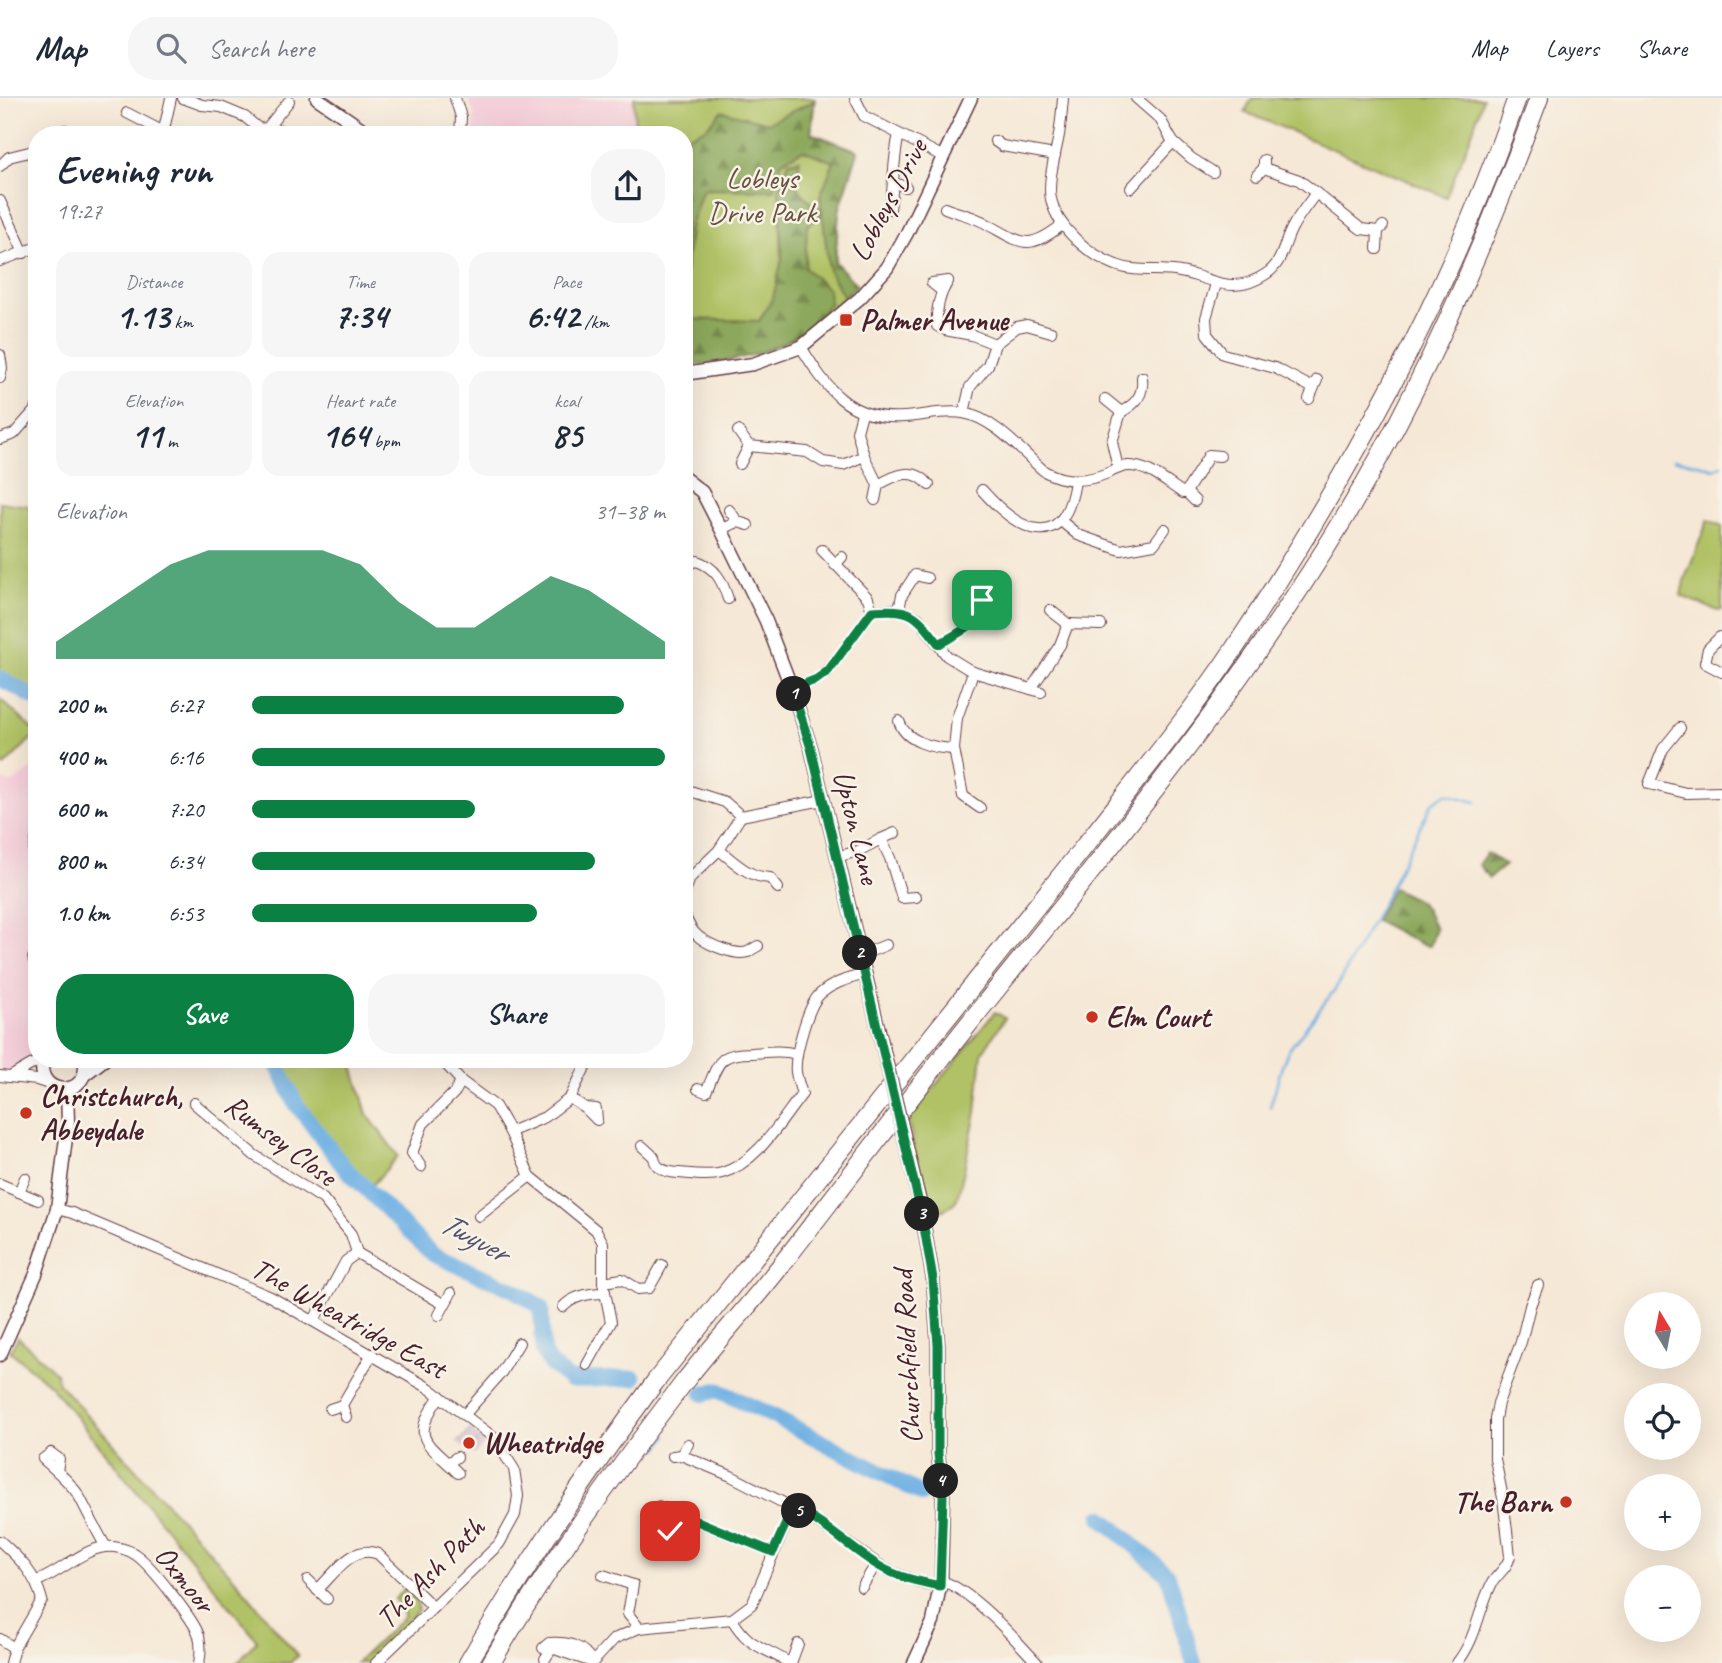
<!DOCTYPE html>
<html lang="en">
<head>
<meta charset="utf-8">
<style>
  body { margin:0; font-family:Caveat,sans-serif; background:#f6f6f7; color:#1f2937; height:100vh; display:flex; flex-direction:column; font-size:26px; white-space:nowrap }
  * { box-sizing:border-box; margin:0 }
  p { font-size:23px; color:#747a83 }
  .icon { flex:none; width:38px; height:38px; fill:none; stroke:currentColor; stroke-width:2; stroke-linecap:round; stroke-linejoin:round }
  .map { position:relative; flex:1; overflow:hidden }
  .drawer { position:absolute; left:28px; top:28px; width:665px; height:942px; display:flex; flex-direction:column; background:#fff; border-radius:28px; box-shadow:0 7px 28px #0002 }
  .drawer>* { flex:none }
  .needle { width:46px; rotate:350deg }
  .controls { position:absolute; left:1624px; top:1194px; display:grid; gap:14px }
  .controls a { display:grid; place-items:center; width:77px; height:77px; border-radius:50%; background:#fff; box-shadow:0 7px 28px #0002; font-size:35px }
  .pin { position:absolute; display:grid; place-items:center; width:60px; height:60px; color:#fff; margin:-30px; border-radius:14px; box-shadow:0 4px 10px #0006 }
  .km { position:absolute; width:35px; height:35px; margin:-18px; border-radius:50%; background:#222; color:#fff; font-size:19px; line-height:35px; text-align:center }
  .round { display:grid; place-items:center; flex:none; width:74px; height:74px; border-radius:28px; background:#f6f6f7 }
  .head { display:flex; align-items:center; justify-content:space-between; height:119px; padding:0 28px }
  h1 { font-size:38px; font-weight:600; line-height:52px }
  .metrics { display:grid; grid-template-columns:repeat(3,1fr); gap:10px; height:119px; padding:7px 28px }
  .metrics div { display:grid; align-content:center; border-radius:18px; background:#f6f6f7; text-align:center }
  .metrics b { font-size:35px; font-weight:600 }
  .metrics small { font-size:19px; font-weight:400 }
  .metrics p { font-size:19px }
  .chart { height:196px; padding:14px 28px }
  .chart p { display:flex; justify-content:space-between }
  .chart svg { width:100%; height:126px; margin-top:7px; fill:#0b8043; opacity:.7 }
  .button { display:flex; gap:14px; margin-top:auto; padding:14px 28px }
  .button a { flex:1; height:80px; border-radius:28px; background:#0b8043; color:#fff; font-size:28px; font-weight:600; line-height:80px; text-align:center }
  .button a+a { background:#f6f6f7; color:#1f2937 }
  ul { padding:0 28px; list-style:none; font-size:23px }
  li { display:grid; grid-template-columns:112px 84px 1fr; align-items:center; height:52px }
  li i { height:18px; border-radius:9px; background:#0b8043 }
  header { display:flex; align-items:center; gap:42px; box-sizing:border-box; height:98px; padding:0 35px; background:#fff; border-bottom:2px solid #e0e1e3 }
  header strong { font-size:33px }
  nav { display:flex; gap:38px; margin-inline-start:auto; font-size:24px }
  .search { width:490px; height:63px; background:#f6f6f7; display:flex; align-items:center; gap:18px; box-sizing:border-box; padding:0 24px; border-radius:28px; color:#747a83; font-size:26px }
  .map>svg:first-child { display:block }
  .built { fill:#f5cfda }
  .industrial { fill:url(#industrial-furrows) }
  .green { fill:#b1c266; stroke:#7e7048; stroke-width:2 }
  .forest { fill:url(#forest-firs); stroke:#6b6443; stroke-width:2 }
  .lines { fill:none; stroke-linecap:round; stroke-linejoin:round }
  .stream { stroke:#6fb1e4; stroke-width:2.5 }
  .river { stroke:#6fb1e4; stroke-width:16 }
  .minor-casing { stroke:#643d45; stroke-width:12 }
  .tertiary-casing { stroke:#643d45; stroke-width:15 }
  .motorway-casing { stroke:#643d45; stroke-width:20 }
  .minor { stroke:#fff; stroke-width:10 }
  .tertiary { stroke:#fff; stroke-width:12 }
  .motorway { stroke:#fff; stroke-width:18 }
  .tertiary-bridge-casing { stroke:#643d45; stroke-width:15; stroke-linecap:butt }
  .tertiary-bridge { stroke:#fff; stroke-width:12 }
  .route-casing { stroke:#fff; stroke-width:14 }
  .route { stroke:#0b8043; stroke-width:9 }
  .poi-dot { fill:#c8321e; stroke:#f7f3e8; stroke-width:2.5 }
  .labels { text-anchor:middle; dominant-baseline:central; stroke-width:5; stroke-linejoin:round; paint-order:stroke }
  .park-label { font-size:30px; fill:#69503d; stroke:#f7f3e8 }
  .street-label { font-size:30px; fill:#4a1f2b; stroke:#f7f3e8 }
  .poi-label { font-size:30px; font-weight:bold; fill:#4a1f2b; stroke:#f7f3e8; text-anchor:start }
  .water-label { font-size:32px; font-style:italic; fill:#57526c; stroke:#f7f3e8 }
</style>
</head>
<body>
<header>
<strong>Map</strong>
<div class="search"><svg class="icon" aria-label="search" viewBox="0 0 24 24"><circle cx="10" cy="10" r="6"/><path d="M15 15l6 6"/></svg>Search here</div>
<nav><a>Map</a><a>Layers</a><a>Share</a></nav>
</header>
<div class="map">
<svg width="1722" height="1565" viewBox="0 0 1722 1565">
  <defs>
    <pattern id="industrial-furrows" width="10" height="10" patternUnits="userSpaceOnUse" patternTransform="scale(1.75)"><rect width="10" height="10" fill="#d1bdcb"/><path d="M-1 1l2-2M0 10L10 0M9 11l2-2" fill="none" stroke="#b5a2ae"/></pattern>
    <pattern id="forest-firs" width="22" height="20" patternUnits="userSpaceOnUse" patternTransform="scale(1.75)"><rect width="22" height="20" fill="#8ca85b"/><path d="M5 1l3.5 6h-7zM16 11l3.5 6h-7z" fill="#74884b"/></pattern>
  </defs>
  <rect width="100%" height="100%" fill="#f7f3e8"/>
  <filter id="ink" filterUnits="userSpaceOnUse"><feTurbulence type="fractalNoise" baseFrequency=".0143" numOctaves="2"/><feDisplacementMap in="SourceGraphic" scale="14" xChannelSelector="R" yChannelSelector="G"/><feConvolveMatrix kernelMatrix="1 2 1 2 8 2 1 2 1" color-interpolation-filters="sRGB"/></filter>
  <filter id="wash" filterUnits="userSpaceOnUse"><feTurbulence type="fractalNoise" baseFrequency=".00686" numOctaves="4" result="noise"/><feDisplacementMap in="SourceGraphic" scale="28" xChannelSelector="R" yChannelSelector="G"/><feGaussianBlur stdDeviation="1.57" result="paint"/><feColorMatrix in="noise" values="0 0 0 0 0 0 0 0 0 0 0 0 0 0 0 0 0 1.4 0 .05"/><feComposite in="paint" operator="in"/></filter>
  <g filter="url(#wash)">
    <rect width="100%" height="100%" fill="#f6e8d6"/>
    <!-- built -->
    <g class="built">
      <polygon points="468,0 634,0 635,37 473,37 474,17"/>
      <polygon points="37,668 37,961 41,961 0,978 0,682 12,685"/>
    </g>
    <!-- industrial -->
    <polygon class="industrial" points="471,1330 485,1345 474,1357 456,1344"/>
    <!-- green -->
    <g class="green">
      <path d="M634,0H815L811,35L858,53L839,113L835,164L857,188C838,204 819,224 798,237C770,255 717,268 684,267V37H635Z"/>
      <polygon points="1252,0 1483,0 1471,38 1446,99 1245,14"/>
      <polygon points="0,404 37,409 37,601 0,580"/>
      <polygon points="1708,422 1722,428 1722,512 1718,513 1681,498 1684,483"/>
      <polygon points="0,601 37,635 4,668 0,664"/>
      <polygon points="995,914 1005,920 982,955 976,1014 963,1077 957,1101 951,1108 941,1113 939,1107 926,1109 908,1021"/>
      <path d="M269,961H351L367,1016L398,1058L369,1091C323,1053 296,1013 269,961Z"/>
      <polygon points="18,1239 56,1275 59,1286 239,1486 298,1558 289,1565 237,1565 257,1542 51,1288 10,1253"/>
      <polygon points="405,1489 417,1502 418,1512 371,1565 356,1565 405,1518 395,1501"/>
    </g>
    <!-- forest -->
    <g class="forest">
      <path d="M814,3L811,35L858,53L839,113L835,164L857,188L844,199L829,173L822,113L819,120L807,128L805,170L828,191L830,205C823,213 816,222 808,229C775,256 726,266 684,268V221L759,223L773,200L782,161L779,91L789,64L800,61L796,88L811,105L822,112L820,98L834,64L803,52L782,63L773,92L703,91L691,125L684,183V40L706,30L722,13L768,25Z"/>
      <polygon points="1487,755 1505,767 1489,780 1478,766"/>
      <path d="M1393,790C1402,795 1418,800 1424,809C1429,816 1430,823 1436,830L1430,848L1423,847L1375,822Z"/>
    </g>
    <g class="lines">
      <!-- stream -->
      <g class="stream">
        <polyline points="1673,362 1699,366 1714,371 1722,367"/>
        <polyline points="1270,1009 1283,965 1288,953 1336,890 1385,800 1432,705 1446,696 1476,704"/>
        <polyline points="658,1351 667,1338"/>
      </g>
      <!-- river -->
      <g class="river">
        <polyline points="0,580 37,601"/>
        <polyline points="274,961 296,1006 343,1068 432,1156 512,1191 541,1209 543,1254 550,1266 570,1282 634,1280"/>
        <polyline points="703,1296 717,1292 775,1319 922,1396"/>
        <polyline points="1101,1419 1168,1477 1194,1565"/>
      </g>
    </g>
  </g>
  <g filter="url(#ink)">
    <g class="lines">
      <defs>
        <g id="minor">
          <polyline points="183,0 202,7 221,9 245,19 258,30 280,32"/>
          <polyline points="455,0 461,19 460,37"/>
          <polyline points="855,0 864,18 942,58"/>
          <path d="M1063,0C1062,12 1061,25 1059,37C1056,54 1047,84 1051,101C1057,130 1089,157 1116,167C1136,175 1160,170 1180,174C1214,180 1231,199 1266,176C1283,165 1283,147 1292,130C1298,118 1308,106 1316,95L1361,131L1378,133L1383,128"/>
          <polyline points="1136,0 1160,21 1173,44 1191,60 1213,74"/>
          <polyline points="127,15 162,33"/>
          <polyline points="268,29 289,3"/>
          <polyline points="163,36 171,0"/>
          <polyline points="64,37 65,32"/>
          <polyline points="995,43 1002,48 1055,57"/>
          <polyline points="0,68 9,59 37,52"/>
          <polyline points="1264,70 1299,82 1316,95"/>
          <polyline points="1257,77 1264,70 1264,62"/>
          <polyline points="894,85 906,89"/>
          <polyline points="1131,90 1173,44"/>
          <polyline points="0,103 24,155"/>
          <path d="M945,110C959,116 974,118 987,126C1022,145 1027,154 1062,127"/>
          <path d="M890,111C894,86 893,61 899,36"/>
          <polyline points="1377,151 1378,133"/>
          <polyline points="0,163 37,149"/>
          <path d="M948,183C939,197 936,211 937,228L945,232L972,237L995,246"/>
          <polyline points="1216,186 1206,220 1207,236 1223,256 1275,270 1313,290"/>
          <polyline points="942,193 932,185 948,183"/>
          <path d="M801,249C827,291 849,323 904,319C923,318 944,312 963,315C994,320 1021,353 1044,373C1065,385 1086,384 1108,375C1115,372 1121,368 1129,368C1149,368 1167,385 1183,395L1186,394L1195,403"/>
          <polyline points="0,257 2,270 0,280"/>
          <polyline points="1105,301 1121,314"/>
          <polyline points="1309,301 1317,282"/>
          <polyline points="862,315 857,334 864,358 878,387 875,402"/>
          <polyline points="964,315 970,289 988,267 995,246 1017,229 1027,227 1051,234"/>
          <polyline points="738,333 749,348 807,354 823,364 843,367 864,358"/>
          <polyline points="0,341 14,336 37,310"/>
          <polyline points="740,366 749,348"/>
          <path d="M1118,370L1112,344L1121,314C1136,306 1144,297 1142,279"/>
          <path d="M878,387C895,377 914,368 929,387"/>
          <path d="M982,392C1018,433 1064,458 1075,383"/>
          <polyline points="1186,394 1209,357 1220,358"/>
          <polyline points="1061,423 1078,437 1121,452 1154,446 1165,431"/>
          <polyline points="738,424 748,427"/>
          <polyline points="721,431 738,424 729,412"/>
          <polyline points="822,452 868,500 872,513"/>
          <path d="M684,467L697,463C716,470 722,482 728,501"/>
          <polyline points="835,467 842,459"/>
          <polyline points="972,497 982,502 996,497"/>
          <polyline points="899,511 902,497 915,477 927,480"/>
          <polyline points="1050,512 1068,526"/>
          <polyline points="1720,539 1708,551 1705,565 1722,574"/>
          <path d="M939,546C958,535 980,527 982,502"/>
          <polyline points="973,574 957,620 954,651 963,698 980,710"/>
          <polyline points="792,591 817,581 828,573 872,513 899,511 918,520 947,558 973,574 1041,594"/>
          <polyline points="1031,591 1060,547 1068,526 1101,527"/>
          <path d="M899,623C905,644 933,650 954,651"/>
          <polyline points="1680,630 1663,651 1649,686 1686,695 1722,694"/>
          <polyline points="684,691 725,704 741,718 823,702"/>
          <polyline points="37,737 34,754 37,819"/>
          <polyline points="881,741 895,735"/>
          <path d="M719,752C736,765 748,779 770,780L778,790"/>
          <polyline points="837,759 858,753 881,741 890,760 902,800 916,799"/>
          <polyline points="684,797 690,780 719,752 741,718"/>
          <path d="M684,815C687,824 691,833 699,839C709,847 735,858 748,854C751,852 754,850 758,848"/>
          <polyline points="37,854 33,860 37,871"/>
          <polyline points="861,857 886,847"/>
          <polyline points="441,961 461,983 495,1008 510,1034 530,1078 596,1132 603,1145 603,1184 611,1224 587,1267"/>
          <polyline points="0,978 37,982 49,986"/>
          <polyline points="12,978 41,961"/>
          <path d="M698,991L706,994C719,964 718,955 752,955C768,954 781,952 797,956"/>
          <polyline points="570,1000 585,1010 596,1011 597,1022 585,1010"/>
          <polyline points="194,1005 254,1057 323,1101 351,1136 357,1155 445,1207"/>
          <polyline points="510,1034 545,1019 570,1000 589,961"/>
          <path d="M642,1048L654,1059C655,1071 666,1074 678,1075C692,1076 708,1079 722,1075C757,1065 780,1024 802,996C800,989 797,982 796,974C794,958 808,907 820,896C834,884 848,881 865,876"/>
          <polyline points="421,1069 412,1055 423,1026 455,994 461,983"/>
          <polyline points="0,1086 38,1102"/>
          <polyline points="19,1094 25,1080"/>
          <polyline points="57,1111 72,1115 271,1199 429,1290 493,1339 514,1371 518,1398 515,1417 499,1446 376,1565"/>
          <polyline points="479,1118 530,1078"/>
          <polyline points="603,1184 622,1181 638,1191 649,1190 662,1167"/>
          <path d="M563,1209C573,1198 591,1195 605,1195"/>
          <polyline points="439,1217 451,1195"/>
          <polyline points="314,1222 346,1163 357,1155"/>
          <path d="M440,1298C409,1342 426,1343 458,1375"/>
          <polyline points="342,1307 346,1319"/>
          <polyline points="330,1311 342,1307 372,1256"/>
          <polyline points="465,1316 501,1275 519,1245"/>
          <polyline points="681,1357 688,1346"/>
          <path d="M673,1358L681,1357L731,1378L807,1417L888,1473L922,1485L940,1488L941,1483C970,1490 1017,1543 1037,1565"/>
          <polyline points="448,1365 457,1359"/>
          <path d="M57,1373L59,1361L51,1355L43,1361C56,1372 70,1384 79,1398C88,1415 96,1432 106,1449"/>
          <polyline points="659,1408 773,1454"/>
          <path d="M0,1443C20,1461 35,1475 42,1502L14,1550L10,1565"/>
          <polyline points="663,1446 680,1416"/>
          <polyline points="603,1477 633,1487 628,1516 639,1530"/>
          <polyline points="308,1482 327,1501"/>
          <path d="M37,1483C60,1475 81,1452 105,1449C115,1448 128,1451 136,1457C150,1466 195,1523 199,1538C201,1547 201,1556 199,1565"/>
          <polyline points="862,1489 876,1466"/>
          <path d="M317,1492C334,1477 352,1445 378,1456L433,1509"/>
          <path d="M732,1521C749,1550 763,1548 789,1565"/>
          <polyline points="0,1541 14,1550"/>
          <path d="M543,1550L549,1545C568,1544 583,1547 592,1564"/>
          <polyline points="545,1561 552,1550 592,1564"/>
          <polyline points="592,1565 614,1541 639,1530 732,1521 752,1506 793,1410"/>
          <polyline points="791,1565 798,1546"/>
          <path d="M1457,1565C1477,1540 1478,1512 1492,1485C1498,1475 1507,1471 1510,1458L1503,1400L1495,1361V1321L1498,1305L1521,1244L1530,1208L1538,1187"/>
        </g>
        <g id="tertiary">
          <polyline points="317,0 371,37"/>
          <polyline points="684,276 753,266 801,249 860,200 887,170 907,135 971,0"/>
          <polyline points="684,380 702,394 721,431 766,523 792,591 811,650 878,929"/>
          <path d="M43,961C34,1000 93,1001 84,961"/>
          <polyline points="84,977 105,961"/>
          <polyline points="920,1105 933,1181 938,1247 938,1356 943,1398 941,1483"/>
          <polyline points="0,1257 36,1176 57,1111 68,1024 67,991"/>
          <polyline points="914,1565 933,1524 940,1488"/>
        </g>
        <g id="motorway">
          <path d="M468,1565C525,1468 588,1375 655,1284L1091,740C1139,679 1189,618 1232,554C1347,381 1449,197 1517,0"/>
          <path d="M491,1565C549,1466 615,1374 685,1283C716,1243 751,1206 782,1166C850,1078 917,990 987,903C1114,745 1243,589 1348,414C1425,285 1487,141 1539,0"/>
        </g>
      </defs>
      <!-- minor casing -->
      <use href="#minor" class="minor-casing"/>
      <!-- tertiary casing -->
      <use href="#tertiary" class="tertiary-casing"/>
      <!-- motorway casing -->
      <use href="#motorway" class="motorway-casing"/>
      <!-- minor -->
      <use href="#minor" class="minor"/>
      <!-- tertiary -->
      <use href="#tertiary" class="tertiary"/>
      <!-- motorway -->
      <use href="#motorway" class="motorway"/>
      <defs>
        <polyline id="tertiary-bridge" points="878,929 920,1105"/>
      </defs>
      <!-- tertiary-bridge casing -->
      <use href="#tertiary-bridge" class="tertiary-bridge-casing"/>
      <!-- tertiary-bridge -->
      <use href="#tertiary-bridge" class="tertiary-bridge"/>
    </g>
  </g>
  <g class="lines" filter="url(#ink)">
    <defs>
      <path id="route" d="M670,1433L680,1416L773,1454L793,1410C826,1425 849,1450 879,1468C897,1479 920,1484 940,1488L943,1398L938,1356V1247L933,1181L922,1118L811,650L792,591L817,581L828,573L872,513C912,510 915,515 939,546C958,535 980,527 982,502"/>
    </defs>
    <!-- route casing -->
    <use href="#route" class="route-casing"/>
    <!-- route -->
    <use href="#route" class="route"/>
  </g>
  <!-- markers -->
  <g class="poi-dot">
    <rect x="839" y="215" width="14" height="14" rx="3.5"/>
    <circle cx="1092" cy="919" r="7"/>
    <circle cx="26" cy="1015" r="7"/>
    <circle cx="469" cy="1345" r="7"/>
    <circle cx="1566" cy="1404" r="7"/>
  </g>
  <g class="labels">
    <!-- park labels -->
    <g class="park-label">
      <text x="762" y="80">Lobleys<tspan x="762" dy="34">Drive Park</tspan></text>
    </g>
    <!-- street labels -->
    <g class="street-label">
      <text transform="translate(888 102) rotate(-62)">Lobleys Drive</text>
      <text transform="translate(857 729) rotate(76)">Upton Lane</text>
      <text transform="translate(281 1042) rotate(37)">Rumsey Close</text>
      <text transform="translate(349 1220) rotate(29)">The Wheatridge East</text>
      <text transform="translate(907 1259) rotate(-93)">Churchfield Road</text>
      <text transform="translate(430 1475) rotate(-46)">The Ash Path</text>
      <text transform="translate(185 1481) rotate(51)">Oxmoor</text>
    </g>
    <!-- poi labels -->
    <g class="poi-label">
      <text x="860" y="222">Palmer Avenue</text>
      <text x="1106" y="919">Elm Court</text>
      <text x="40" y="998">Christchurch,<tspan x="40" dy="34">Abbeydale</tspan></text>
      <text x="483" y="1345">Wheatridge</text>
      <text x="1552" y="1404" text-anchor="end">The Barn</text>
    </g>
    <!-- water labels -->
    <g class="water-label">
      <text transform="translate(474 1139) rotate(28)">Twyver</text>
    </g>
  </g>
</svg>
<div class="controls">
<a><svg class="needle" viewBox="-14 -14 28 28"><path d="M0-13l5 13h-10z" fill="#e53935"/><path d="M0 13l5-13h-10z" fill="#747a83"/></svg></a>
<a><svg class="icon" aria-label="locate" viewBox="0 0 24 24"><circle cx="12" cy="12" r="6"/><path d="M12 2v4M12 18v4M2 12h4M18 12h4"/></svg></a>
<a>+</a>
<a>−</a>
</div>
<div class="pin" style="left:982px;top:502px;background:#1e9e55"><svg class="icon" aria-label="arrive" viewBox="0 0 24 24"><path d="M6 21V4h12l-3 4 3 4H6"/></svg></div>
<div class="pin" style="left:670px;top:1433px;background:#d93025"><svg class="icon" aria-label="check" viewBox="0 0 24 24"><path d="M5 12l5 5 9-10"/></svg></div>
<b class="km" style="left:794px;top:596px">1</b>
<b class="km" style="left:860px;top:855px">2</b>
<b class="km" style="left:922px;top:1116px">3</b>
<b class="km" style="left:941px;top:1383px">4</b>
<b class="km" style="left:799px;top:1413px">5</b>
<section class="drawer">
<div class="head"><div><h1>Evening run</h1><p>19:27</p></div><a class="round"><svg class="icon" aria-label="share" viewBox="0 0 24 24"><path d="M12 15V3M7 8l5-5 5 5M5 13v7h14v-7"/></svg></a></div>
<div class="metrics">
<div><p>Distance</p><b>1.13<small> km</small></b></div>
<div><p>Time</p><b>7:34</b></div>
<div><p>Pace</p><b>6:42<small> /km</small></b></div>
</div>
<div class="metrics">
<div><p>Elevation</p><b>11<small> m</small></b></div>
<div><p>Heart rate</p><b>164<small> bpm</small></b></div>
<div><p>kcal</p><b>85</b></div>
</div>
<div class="chart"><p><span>Elevation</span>31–38 m</p>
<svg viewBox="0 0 160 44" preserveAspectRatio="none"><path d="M0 44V38L10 29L20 20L30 11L40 6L50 6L60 6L70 6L80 11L90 24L100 33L110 33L120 24L130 15L140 20L150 29L160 38V44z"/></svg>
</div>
<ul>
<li><b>200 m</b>6:27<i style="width:90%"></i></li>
<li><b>400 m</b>6:16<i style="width:100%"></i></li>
<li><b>600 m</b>7:20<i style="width:54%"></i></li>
<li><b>800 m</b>6:34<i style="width:83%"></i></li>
<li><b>1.0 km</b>6:53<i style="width:69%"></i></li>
</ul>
<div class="button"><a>Save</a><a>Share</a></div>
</section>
</div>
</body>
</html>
